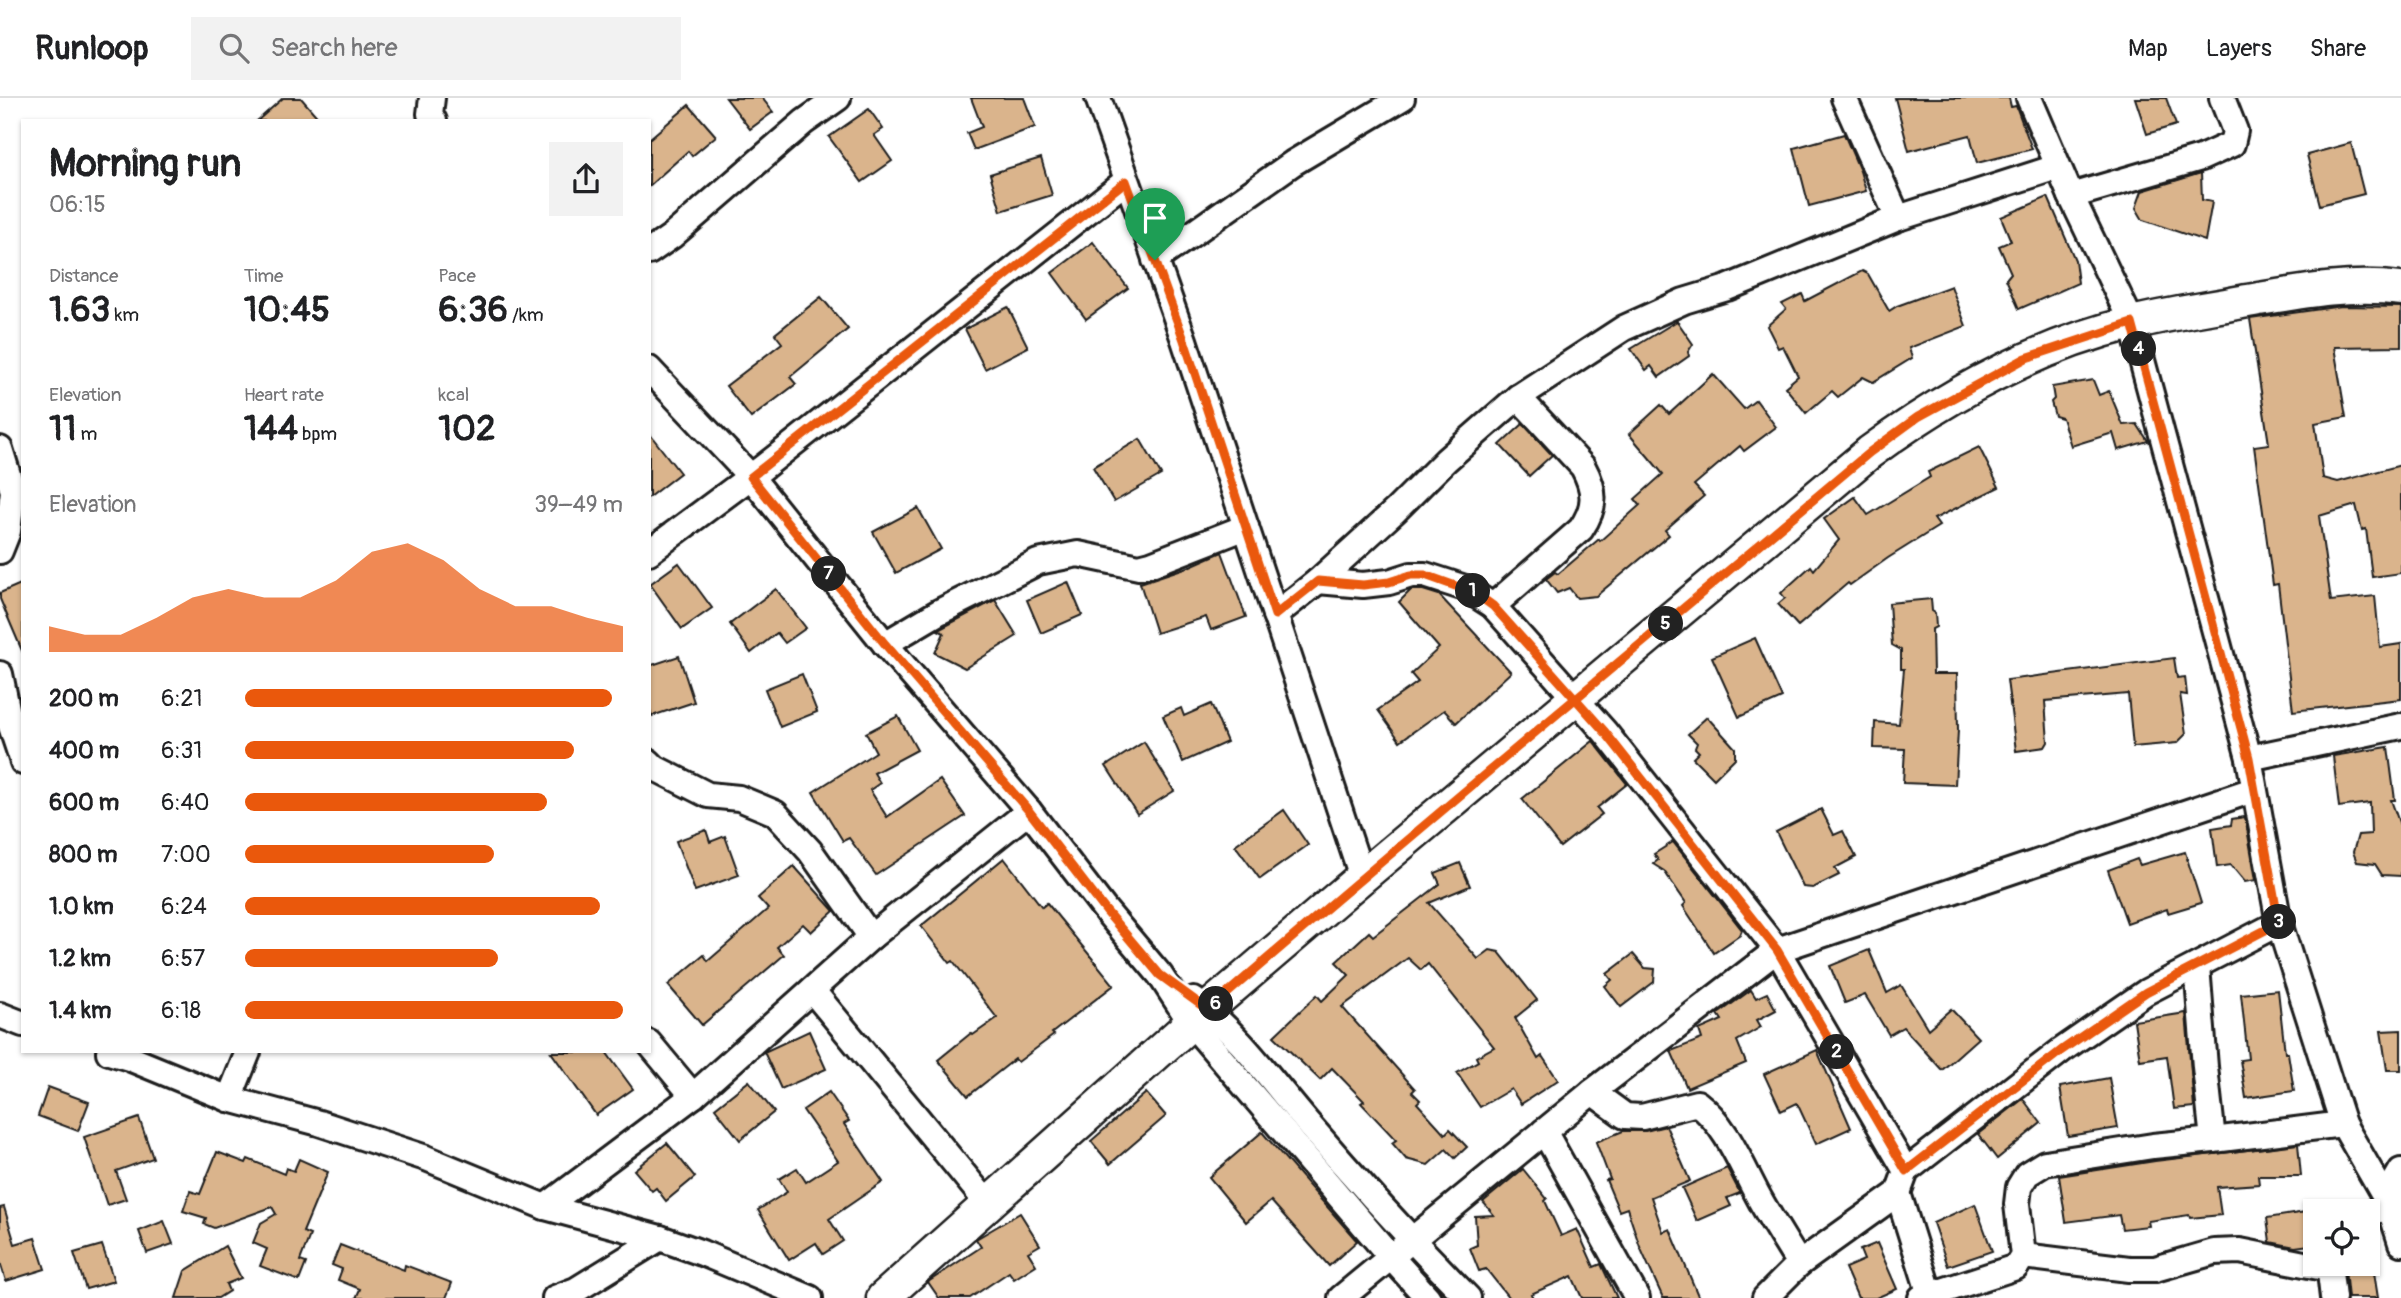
<!DOCTYPE html>
<html lang="en">
<head>
<meta charset="utf-8">
<style>
  body { margin:0; font-family:Pangolin,sans-serif; background:#f2f2f2; color:#202124; height:100vh; display:flex; flex-direction:column; font-size:26px; white-space:nowrap }
  * { box-sizing:border-box; margin:0 }
  p { font-size:23px; color:#757577 }
  .icon { flex:none; width:38px; height:38px; fill:none; stroke:currentColor; stroke-width:2; stroke-linecap:round; stroke-linejoin:round }
  .map { position:relative; flex:1; overflow:hidden }
  .details { position:absolute; left:21px; top:21px; width:630px; height:934px; display:flex; flex-direction:column; background:#fff; border-radius:0px; box-shadow:0 2px 5px #0004 }
  .details>* { flex:none }
  .buttons { position:absolute; left:2303px; top:1101px; display:grid; gap:14px }
  .buttons a { display:grid; place-items:center; width:77px; height:77px; border-radius:0px; background:#fff; box-shadow:0 2px 5px #0004; font-size:35px }
  .pin { position:absolute; display:grid; place-items:center; width:60px; height:60px; color:#fff; margin:-72px -30px; border-radius:50% 50% 50% 0; rotate:-45deg; box-shadow:0 0 7px #0007 }
  .pin .icon { rotate:45deg }
  .km { position:absolute; width:35px; height:35px; margin:-18px; border-radius:50%; background:#222; color:#fff; font-size:19px; line-height:35px; text-align:center }
  .round { display:grid; place-items:center; flex:none; width:74px; height:74px; border-radius:0px; background:#f2f2f2 }
  .headline { display:flex; align-items:center; justify-content:space-between; height:119px; padding:0 28px }
  h1 { font-size:38px; font-weight:700; line-height:52px }
  .metrics { display:grid; grid-template-columns:repeat(3,1fr); gap:10px; height:119px; padding:7px 28px }
  .metrics div { display:grid; align-content:center }
  .metrics b { font-size:35px; font-weight:700 }
  .metrics small { font-size:19px; font-weight:400 }
  .metrics p { font-size:19px }
  .chart { height:196px; padding:14px 28px }
  .chart p { display:flex; justify-content:space-between }
  .chart svg { width:100%; height:126px; margin-top:7px; fill:#ea580c; opacity:.7 }
  ul { padding:0 28px; list-style:none; font-size:23px }
  li { display:grid; grid-template-columns:112px 84px 1fr; align-items:center; height:52px }
  li i { height:18px; border-radius:9px; background:#ea580c }
  header { display:flex; align-items:center; gap:42px; box-sizing:border-box; height:98px; padding:0 35px; background:#fff; border-bottom:2px solid #e0e0e0 }
  header strong { font-size:33px }
  nav { display:flex; gap:38px; margin-inline-start:auto; font-size:24px }
  .search { width:490px; height:63px; background:#f2f2f2; display:flex; align-items:center; gap:18px; box-sizing:border-box; padding:0 24px; border-radius:0px; color:#757577; font-size:26px }
  .map>svg:first-child { display:block }
  .building { fill:#dab48c; stroke:#1c1c1c; stroke-width:2 }
  .lines { fill:none; stroke-linecap:round; stroke-linejoin:round }
  .minor-casing { stroke:#1c1c1c; stroke-width:30 }
  .major-casing { stroke:#1c1c1c; stroke-width:37 }
  .minor { stroke:#fff; stroke-width:24 }
  .major { stroke:#fff; stroke-width:32 }
  .route-casing { stroke:#fff; stroke-width:14 }
  .route { stroke:#ea580c; stroke-width:9 }
</style>
</head>
<body>
<header>
<strong>Runloop</strong>
<div class="search"><svg class="icon" aria-label="search" viewBox="0 0 24 24"><circle cx="10" cy="10" r="6"/><path d="M15 15l6 6"/></svg>Search here</div>
<nav><a>Map</a><a>Layers</a><a>Share</a></nav>
</header>
<div class="map">
<svg width="2401" height="1200" viewBox="0 0 2401 1200">
  <rect width="100%" height="100%" fill="#fff"/>
  <filter id="ink" filterUnits="userSpaceOnUse"><feTurbulence type="fractalNoise" baseFrequency=".0143" numOctaves="2"/><feDisplacementMap in="SourceGraphic" scale="14" xChannelSelector="R" yChannelSelector="G"/><feConvolveMatrix kernelMatrix="1 2 1 2 8 2 1 2 1" color-interpolation-filters="sRGB"/></filter>
  <g filter="url(#ink)">
    <!-- building -->
    <g class="building">
      <polygon points="283,0 301,0 321,23 257,23"/>
      <polygon points="726,0 762,0 773,14 750,31"/>
      <polygon points="971,0 1024,0 1035,29 974,52 967,35 982,29"/>
      <polygon points="1895,0 2009,0 2011,9 2016,8 2032,51 1977,65 1970,37 1909,53"/>
      <polygon points="2135,0 2166,0 2176,27 2147,36"/>
      <polygon points="689,7 716,38 692,58 688,53 649,88 649,41"/>
      <polygon points="869,11 883,31 874,37 892,63 862,84 829,39"/>
      <polygon points="1844,36 1860,73 1866,93 1809,108 1794,50"/>
      <polygon points="2351,45 2364,96 2320,107 2307,57"/>
      <polygon points="1041,60 1052,97 1001,113 990,76"/>
      <polygon points="2201,75 2202,102 2212,104 2205,143 2143,122 2136,110 2142,93"/>
      <polygon points="2048,99 2075,162 2078,185 2019,211 2006,181 2011,175 1999,148 2011,143 2001,119"/>
      <polygon points="1093,144 1128,190 1086,221 1052,175"/>
      <polygon points="1862,173 1868,176 1889,213 1897,208 1951,188 1966,228 1909,250 1912,260 1873,284 1863,279 1838,299 1832,293 1806,315 1785,289 1798,278 1783,248 1778,250 1767,228 1786,211 1782,206 1802,196 1805,203"/>
      <polygon points="821,199 848,231 790,279 796,286 751,320 726,288 782,245 775,236"/>
      <polygon points="2342,208 2401,209 2401,248 2334,249 2346,319 2315,325 2323,380 2338,384 2401,367 2401,475 2372,479 2366,431 2362,432 2356,407 2319,418 2331,503 2375,498 2380,549 2401,546 2401,601 2293,613 2278,486 2273,487 2254,348 2269,346 2250,221"/>
      <polygon points="1008,209 1028,249 985,271 965,231"/>
      <polygon points="1677,223 1693,246 1688,254 1689,258 1659,279 1651,268 1646,272 1631,251"/>
      <polygon points="1713,276 1744,311 1756,302 1776,329 1744,353 1740,348 1694,387 1704,398 1665,432 1669,437 1596,498 1577,500 1569,490 1557,495 1546,481 1555,474 1558,476 1599,441 1600,443 1640,407 1635,401 1663,376 1629,336 1661,307 1669,316"/>
      <polygon points="2093,282 2099,297 2109,293 2123,327 2137,326 2148,343 2118,352 2113,335 2071,348 2062,320 2055,318 2051,304 2054,301 2052,289"/>
      <polygon points="1523,326 1552,357 1529,378 1500,347"/>
      <polygon points="649,335 680,375 649,399"/>
      <polygon points="1140,341 1161,377 1114,404 1093,369"/>
      <polygon points="1979,349 1999,389 1934,421 1939,428 1888,460 1850,487 1848,485 1798,528 1778,506 1785,500 1781,495 1811,468 1814,472 1839,442 1824,421 1855,399 1868,417 1930,379 1928,374"/>
      <polygon points="918,410 941,451 896,475 873,434"/>
      <polygon points="1222,454 1246,519 1211,532 1206,519 1156,535 1140,485 1188,469"/>
      <polygon points="679,465 712,510 682,531 650,486"/>
      <polygon points="1068,484 1082,517 1041,535 1027,502"/>
      <polygon points="23,485 23,555 0,501 0,495"/>
      <polygon points="776,491 806,530 785,545 777,535 751,555 730,526"/>
      <polygon points="1411,492 1423,492 1439,497 1511,574 1456,625 1444,612 1400,643 1378,612 1418,584 1411,576 1439,550 1399,504"/>
      <polygon points="1931,501 1932,513 1935,515 1936,529 1932,531 1933,576 1957,576 1958,632 1955,687 1903,685 1905,651 1874,650 1875,624 1899,626 1904,571 1901,571 1901,552 1892,547 1889,505"/>
      <polygon points="995,502 1017,538 965,570 935,555 944,535 938,532"/>
      <polygon points="1755,540 1782,600 1739,619 1712,559"/>
      <polygon points="679,558 694,604 652,618 649,609 649,568"/>
      <polygon points="2174,560 2177,580 2185,579 2187,597 2180,596 2186,636 2177,645 2133,649 2128,596 2045,603 2048,644 2045,649 2016,653 2007,582"/>
      <polygon points="802,576 817,614 780,629 765,591"/>
      <polygon points="1211,606 1227,644 1183,664 1163,618 1181,610 1184,618"/>
      <polygon points="898,618 917,652 874,675 880,685 870,692 887,719 940,682 965,718 876,777 849,740 843,743 813,694 876,654 866,635"/>
      <polygon points="1707,619 1735,650 1735,660 1714,681 1693,660 1699,654 1695,650 1697,645 1688,636"/>
      <polygon points="1593,643 1627,686 1597,710 1602,716 1560,749 1522,701"/>
      <polygon points="1144,644 1174,693 1137,716 1106,668"/>
      <polygon points="2388,649 2395,702 2391,702 2401,730 2401,778 2382,777 2375,766 2357,764 2353,754 2358,737 2371,736 2370,705 2339,709 2333,658"/>
      <polygon points="1821,711 1834,737 1843,733 1856,759 1835,770 1839,777 1813,790 1803,789 1776,734"/>
      <polygon points="1284,712 1308,747 1260,781 1235,747"/>
      <polygon points="2245,719 2256,782 2245,784 2231,767 2217,769 2212,730 2231,727 2232,721"/>
      <polygon points="706,732 710,744 725,738 739,777 695,793 676,743"/>
      <polygon points="1673,744 1742,832 1740,837 1714,855 1683,808 1686,805 1664,773 1653,766 1658,762 1654,756"/>
      <polygon points="2185,754 2201,805 2168,815 2167,811 2127,825 2108,772 2137,761 2140,767"/>
      <polygon points="1004,760 1042,809 1047,805 1114,887 1052,935 1054,937 1018,964 1015,961 968,998 938,962 971,935 973,937 997,920 953,863 950,865 921,828"/>
      <polygon points="1460,765 1470,788 1429,805 1478,861 1490,852 1499,854 1537,902 1515,920 1538,961 1542,958 1558,982 1521,1006 1511,991 1480,1009 1457,975 1478,963 1476,959 1494,949 1428,866 1421,872 1408,860 1342,909 1415,991 1412,994 1420,1002 1417,1005 1445,1036 1450,1031 1467,1049 1455,1060 1446,1051 1428,1067 1406,1061 1392,1045 1396,1042 1361,1005 1364,1003 1332,970 1320,982 1274,938 1317,897 1322,903 1349,877 1336,864 1369,834 1373,838 1440,786 1435,775"/>
      <polygon points="794,768 834,813 811,834 803,826 777,849 784,857 702,927 668,887 704,857 708,863 768,811 758,800"/>
      <polygon points="1869,852 1887,895 1901,887 1928,931 1951,911 1978,940 1942,972 1903,929 1889,937 1865,897 1845,905 1830,868"/>
      <polygon points="1633,856 1645,870 1655,871 1654,884 1621,909 1605,888 1612,882 1607,876"/>
      <polygon points="1751,892 1756,900 1767,895 1776,912 1757,922 1761,929 1737,943 1746,965 1687,990 1671,953 1702,941 1699,932 1722,922 1718,916"/>
      <polygon points="2278,892 2285,955 2288,955 2294,993 2246,1000 2240,962 2248,961 2241,896"/>
      <polygon points="2186,915 2194,1009 2174,1011 2167,958 2140,962 2134,923"/>
      <polygon points="2401,932 2401,972 2387,972 2381,933"/>
      <polygon points="809,933 826,971 781,991 764,954"/>
      <polygon points="1817,952 1851,1030 1816,1046 1797,1005 1781,1013 1764,976"/>
      <polygon points="551,954 606,954 633,991 596,1017"/>
      <polygon points="2109,980 2118,1030 2068,1038 2060,989"/>
      <polygon points="749,983 774,1014 740,1042 715,1010"/>
      <polygon points="48,989 89,1004 78,1033 38,1018"/>
      <polygon points="829,994 849,1023 844,1026 883,1084 829,1121 843,1143 823,1156 816,1145 789,1162 758,1112 787,1094 779,1081 797,1070 806,1084 838,1063 803,1012"/>
      <polygon points="1146,995 1166,1018 1110,1066 1091,1043"/>
      <polygon points="2023,1001 2041,1025 1997,1061 1978,1036"/>
      <polygon points="139,1020 153,1060 116,1073 126,1101 107,1107 84,1039"/>
      <polygon points="1666,1028 1690,1083 1651,1099 1663,1134 1670,1131 1699,1200 1663,1200 1640,1149 1627,1110 1619,1113 1606,1082 1610,1081 1596,1044 1623,1033 1645,1033"/>
      <polygon points="1262,1034 1357,1143 1329,1168 1271,1103 1246,1124 1209,1079"/>
      <polygon points="667,1045 695,1079 666,1103 656,1090 652,1093 634,1072"/>
      <polygon points="2298,1046 2301,1078 2258,1078 2259,1086 2217,1089 2221,1117 2190,1120 2189,1117 2148,1123 2149,1128 2122,1131 2119,1117 2066,1124 2059,1078 2155,1063"/>
      <polygon points="217,1054 246,1065 248,1061 284,1076 286,1070 294,1073 299,1061 328,1074 303,1134 310,1137 300,1163 306,1165 299,1183 260,1168 267,1151 253,1145 261,1125 276,1116 272,1109 214,1130 204,1126 206,1120 183,1113 190,1093 200,1096"/>
      <polygon points="1727,1070 1740,1095 1727,1100 1731,1108 1697,1123 1682,1090"/>
      <polygon points="1523,1071 1547,1101 1545,1103 1561,1138 1577,1131 1594,1169 1601,1166 1617,1200 1582,1200 1572,1178 1531,1196 1533,1200 1509,1200 1486,1171 1479,1173 1470,1150 1477,1147 1475,1118 1494,1117 1483,1104"/>
      <polygon points="1975,1106 1992,1153 1948,1168 1933,1125"/>
      <polygon points="4,1109 15,1146 35,1140 45,1171 6,1183 0,1164 0,1110"/>
      <polygon points="2306,1114 2310,1147 2295,1149 2270,1144 2267,1120"/>
      <polygon points="1020,1115 1040,1147 1028,1154 1036,1167 1014,1181 1009,1174 970,1200 939,1200 928,1184 981,1149 976,1141"/>
      <polygon points="164,1123 173,1146 147,1155 139,1133"/>
      <polygon points="1877,1145 1897,1191 1876,1200 1858,1200 1845,1170 1864,1162 1860,1152"/>
      <polygon points="102,1147 114,1183 86,1191 74,1155"/>
      <polygon points="340,1147 404,1172 405,1167 452,1185 446,1200 356,1200 360,1191 338,1182 342,1171 332,1167"/>
      <polygon points="225,1148 241,1180 226,1186 229,1193 218,1200 176,1200 185,1173"/>
      <polygon points="2373,1168 2378,1200 2348,1200 2345,1172"/>
    </g>
    <g class="lines">
      <defs>
        <g id="minor">
          <polyline points="432,0 430,16 434,23"/>
          <polyline points="1098,0 1184,242 1362,779"/>
          <polyline points="1844,0 1898,120"/>
          <polyline points="2029,0 2071,98 2132,225 2249,660 2279,825 2343,1026 2390,1108 2368,1116"/>
          <polyline points="2071,98 2201,60 2232,46 2235,33 2222,0"/>
          <polyline points="649,154 672,138 804,24 838,0"/>
          <polyline points="1155,162 1293,65 1402,0"/>
          <polyline points="649,271 751,379 885,546 1029,713 1106,813 1160,877 1191,925 1390,1158 1428,1200"/>
          <polyline points="0,351 13,393 8,433 0,453"/>
          <polyline points="649,454 761,371 1126,83"/>
          <polyline points="1318,483 1363,487 1389,484 1411,477 1425,477 1465,490 1493,508 1605,634 1777,852 1906,1073"/>
          <path d="M1493,508L1581,431C1596,409 1596,393 1583,369L1518,299"/>
          <polyline points="1275,517 1318,483 1395,413 1446,362 1518,299 1624,230 1684,203 1727,190 1898,120 2057,69"/>
          <polyline points="885,546 939,514 1038,464 1078,456 1139,469 1151,466 1246,429"/>
          <polyline points="0,576 10,625 23,664"/>
          <polyline points="2249,660 2401,628"/>
          <polyline points="649,664 655,670 708,697 739,700 775,715 810,753 871,839"/>
          <polyline points="2197,868 2205,969 2213,1042"/>
          <polyline points="812,892 989,1107"/>
          <path d="M1194,902C1238,935 1271,982 1306,1023C1358,1084 1412,1143 1468,1200"/>
          <polyline points="0,917 23,926"/>
          <polyline points="649,945 693,998"/>
          <polyline points="109,954 129,960 229,1001 319,1025 426,1060 545,1109 660,1140 702,1155 810,1200"/>
          <path d="M1592,994L1625,1018L1642,1019L1697,1005C1728,1028 1743,1072 1762,1105C1774,1126 1787,1146 1799,1166"/>
          <polyline points="229,1001 248,954"/>
          <polyline points="1544,1033 1637,1200"/>
          <path d="M2401,1073C2382,1102 2392,1114 2401,1145"/>
          <polyline points="1898,1095 1931,1200"/>
          <polyline points="545,1109 693,998 871,839 1029,713"/>
          <polyline points="2023,1158 2129,1171 2155,1171 2214,1154 2240,1153 2329,1171"/>
          <polyline points="2329,1166 2333,1200"/>
          <polyline points="555,1200 576,1192 660,1140"/>
          <polyline points="1341,1200 1592,994 1777,852 2253,692"/>
          <polyline points="1765,1200 1799,1166 1898,1095 1906,1073 2062,952 2146,894 2279,825"/>
          <polyline points="1921,1200 2016,1169 2023,1158 2017,1106 2019,1089 2027,1076 2045,1065 2153,1048 2213,1042 2343,1026"/>
        </g>
        <path id="major" d="M883,1200L1191,925L1362,779L1870,354C1949,296 2036,248 2132,225C2168,216 2206,211 2242,204C2295,195 2347,184 2401,191"/>
      </defs>
      <!-- minor casing -->
      <use href="#minor" class="minor-casing"/>
      <!-- major casing -->
      <use href="#major" class="major-casing"/>
      <!-- minor -->
      <use href="#minor" class="minor"/>
      <!-- major -->
      <use href="#major" class="major"/>
    </g>
  </g>
  <g class="lines" filter="url(#ink)">
    <defs>
      <path id="route" d="M1155,162L1184,242L1275,517L1318,483L1363,487L1389,484L1411,477H1425L1475,495L1493,508L1605,634L1777,852L1906,1073L2062,952L2146,894L2279,825L2249,660L2132,225L2026,260L1918,319L1870,354C1649,540 1426,723 1208,912L1160,877L1106,813L1029,713L885,546L751,379L1126,83L1155,162"/>
    </defs>
    <!-- route casing -->
    <use href="#route" class="route-casing"/>
    <!-- route -->
    <use href="#route" class="route"/>
  </g>
</svg>
<div class="buttons">
<a><svg class="icon" aria-label="locate" viewBox="0 0 24 24"><circle cx="12" cy="12" r="6"/><path d="M12 2v4M12 18v4M2 12h4M18 12h4"/></svg></a>
</div>
<div class="pin" style="left:1155px;top:162px;background:#1e9e55"><svg class="icon" aria-label="arrive" viewBox="0 0 24 24"><path d="M6 21V4h12l-3 4 3 4H6"/></svg></div>
<b class="km" style="left:1473px;top:493px">1</b>
<b class="km" style="left:1837px;top:954px">2</b>
<b class="km" style="left:2279px;top:824px">3</b>
<b class="km" style="left:2139px;top:251px">4</b>
<b class="km" style="left:1666px;top:526px">5</b>
<b class="km" style="left:1216px;top:906px">6</b>
<b class="km" style="left:829px;top:476px">7</b>
<section class="details">
<div class="headline"><div><h1>Morning run</h1><p>06:15</p></div><a class="round"><svg class="icon" aria-label="share" viewBox="0 0 24 24"><path d="M12 15V3M7 8l5-5 5 5M5 13v7h14v-7"/></svg></a></div>
<div class="metrics">
<div><p>Distance</p><b>1.63<small> km</small></b></div>
<div><p>Time</p><b>10:45</b></div>
<div><p>Pace</p><b>6:36<small> /km</small></b></div>
</div>
<div class="metrics">
<div><p>Elevation</p><b>11<small> m</small></b></div>
<div><p>Heart rate</p><b>144<small> bpm</small></b></div>
<div><p>kcal</p><b>102</b></div>
</div>
<div class="chart"><p><span>Elevation</span>39–49 m</p>
<svg viewBox="0 0 160 44" preserveAspectRatio="none"><path d="M0 44V35L10 38L20 38L30 32L40 25L50 22L60 25L70 25L80 19L90 9L100 6L110 12L120 22L130 28L140 28L150 32L160 35V44z"/></svg>
</div>
<ul>
<li><b>200 m</b>6:21<i style="width:97%"></i></li>
<li><b>400 m</b>6:31<i style="width:87%"></i></li>
<li><b>600 m</b>6:40<i style="width:80%"></i></li>
<li><b>800 m</b>7:00<i style="width:66%"></i></li>
<li><b>1.0 km</b>6:24<i style="width:94%"></i></li>
<li><b>1.2 km</b>6:57<i style="width:67%"></i></li>
<li><b>1.4 km</b>6:18<i style="width:100%"></i></li>
</ul>
</section>
</div>
</body>
</html>
